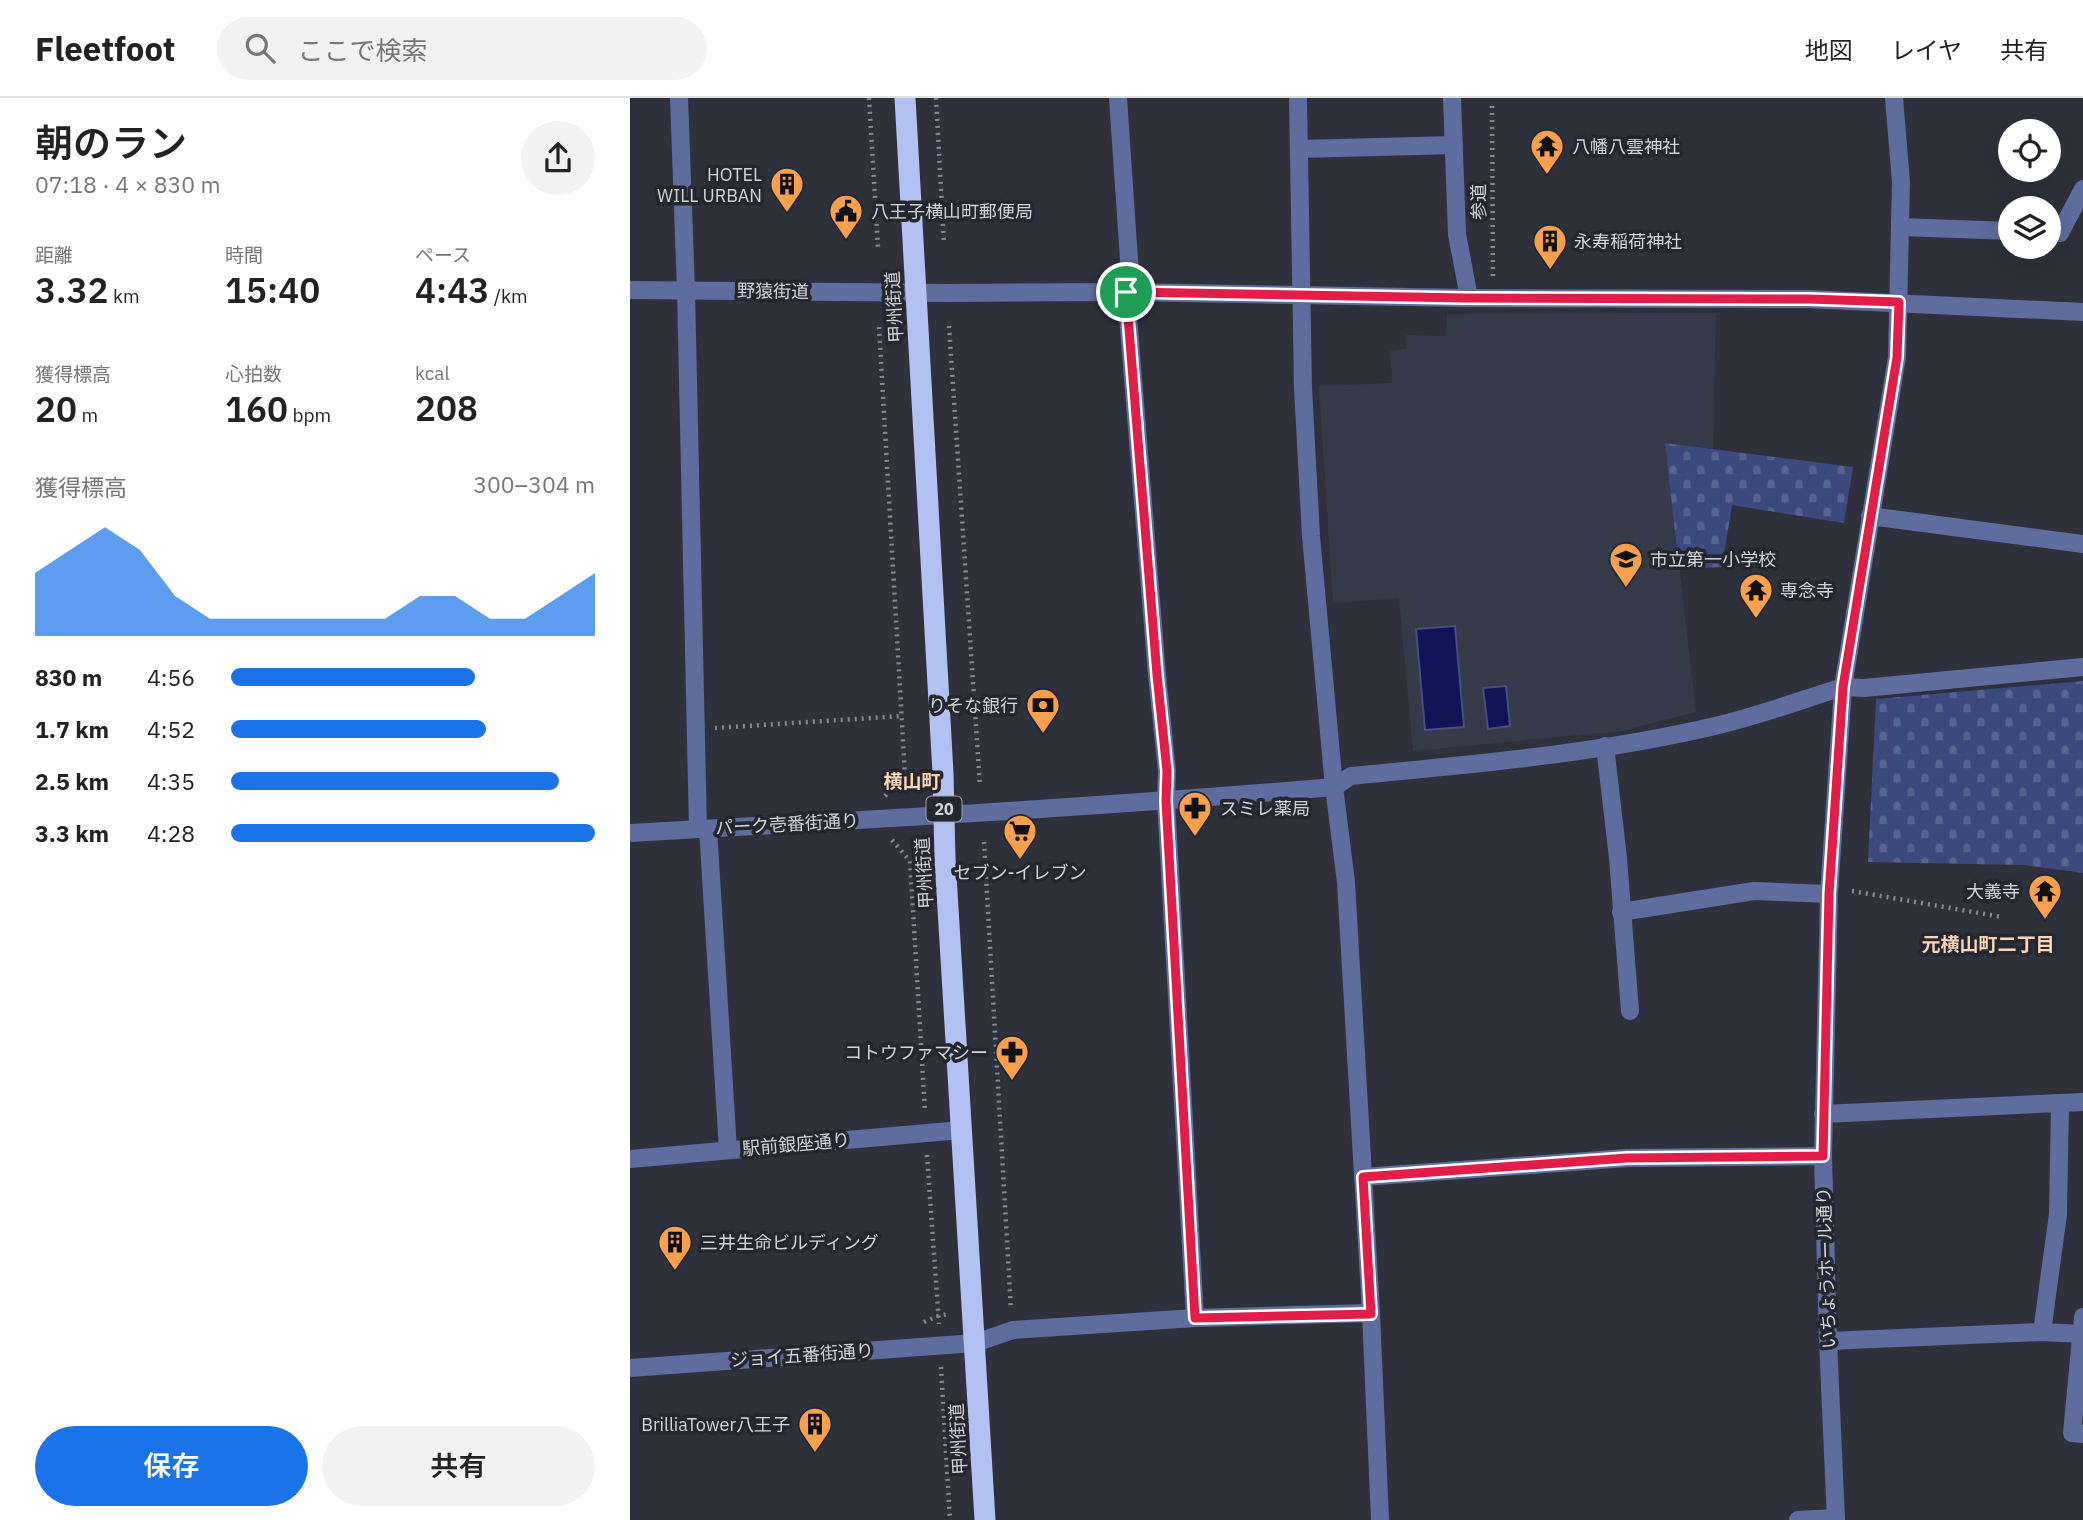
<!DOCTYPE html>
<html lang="ja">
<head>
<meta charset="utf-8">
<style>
  body { margin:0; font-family:"IBM Plex Sans","Noto Sans JP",sans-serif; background:#f2f2f2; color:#222; height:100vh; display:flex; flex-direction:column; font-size:26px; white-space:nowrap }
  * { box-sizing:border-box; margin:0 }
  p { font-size:23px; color:#767676 }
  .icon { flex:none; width:38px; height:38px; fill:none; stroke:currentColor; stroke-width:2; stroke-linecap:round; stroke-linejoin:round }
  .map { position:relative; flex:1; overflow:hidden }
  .drawer { display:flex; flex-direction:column; background:#fff; width:630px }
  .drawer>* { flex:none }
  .controls { position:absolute; left:1368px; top:21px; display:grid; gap:14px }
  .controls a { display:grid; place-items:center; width:63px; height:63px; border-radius:50%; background:#fff; box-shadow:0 7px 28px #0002; font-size:35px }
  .pin { position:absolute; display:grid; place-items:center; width:60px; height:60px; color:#fff; margin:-30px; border:4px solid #fff; border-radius:50%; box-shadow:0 2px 7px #0007 }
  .round { display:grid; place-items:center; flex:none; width:74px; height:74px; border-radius:37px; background:#f2f2f2 }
  .head { display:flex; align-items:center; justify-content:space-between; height:119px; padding:0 35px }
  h1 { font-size:38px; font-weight:600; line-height:52px }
  .metrics { display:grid; grid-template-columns:repeat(3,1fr); gap:10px; height:119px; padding:7px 35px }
  .metrics div { display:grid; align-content:center }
  .metrics b { font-size:35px; font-weight:600 }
  .metrics small { font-size:19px; font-weight:400 }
  .metrics p { font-size:19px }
  .chart { height:196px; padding:14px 35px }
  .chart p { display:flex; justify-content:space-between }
  .chart svg { width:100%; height:126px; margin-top:7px; fill:#1a73e8; opacity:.7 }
  .cta { display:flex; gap:14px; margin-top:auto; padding:14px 35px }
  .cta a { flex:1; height:80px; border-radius:42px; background:#1a73e8; color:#fff; font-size:28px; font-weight:600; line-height:80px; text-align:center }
  .cta a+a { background:#f2f2f2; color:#222 }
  ul { padding:0 35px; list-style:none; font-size:23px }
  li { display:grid; grid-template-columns:112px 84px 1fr; align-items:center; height:52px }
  li i { height:18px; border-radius:9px; background:#1a73e8 }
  header { display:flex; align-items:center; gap:42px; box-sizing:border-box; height:98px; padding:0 35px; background:#fff; border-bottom:2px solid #e0e0e0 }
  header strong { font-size:33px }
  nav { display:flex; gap:38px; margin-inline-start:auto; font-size:24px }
  .search { width:490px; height:63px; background:#f2f2f2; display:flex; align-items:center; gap:18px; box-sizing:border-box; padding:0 24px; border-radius:38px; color:#767676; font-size:26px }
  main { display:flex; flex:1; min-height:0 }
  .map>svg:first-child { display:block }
  .built { fill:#353a49 }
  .cemetery { fill:url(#cemetery-stones) }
  .water { fill:#101356; stroke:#4a4d7e; stroke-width:2 }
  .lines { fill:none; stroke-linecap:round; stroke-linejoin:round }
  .path { stroke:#878991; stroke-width:4.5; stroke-dasharray:2 5; stroke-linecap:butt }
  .minor { stroke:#5e6c9e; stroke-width:18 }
  .highway { stroke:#b2c1f2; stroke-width:21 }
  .route-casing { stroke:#fff; stroke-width:14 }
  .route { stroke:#e11d48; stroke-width:9 }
  .labels { text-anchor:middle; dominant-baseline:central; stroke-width:7; stroke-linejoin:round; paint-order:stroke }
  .shield { fill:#242730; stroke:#9ea0a7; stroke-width:2 }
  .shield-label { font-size:16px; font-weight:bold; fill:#d2d4da }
  .poi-label { font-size:18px; fill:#d2d4da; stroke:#242730; text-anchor:start }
  .street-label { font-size:18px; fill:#d2d4da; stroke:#242730 }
  .neighbourhood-label { font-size:19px; font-weight:bold; fill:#fbd5b5; stroke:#242730 }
</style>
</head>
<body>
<header>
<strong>Fleetfoot</strong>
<div class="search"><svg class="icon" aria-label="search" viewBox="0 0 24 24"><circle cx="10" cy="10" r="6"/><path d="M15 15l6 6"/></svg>ここで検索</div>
<nav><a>地図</a><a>レイヤ</a><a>共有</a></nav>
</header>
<main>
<section class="drawer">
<div class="head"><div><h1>朝のラン</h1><p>07:18 · 4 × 830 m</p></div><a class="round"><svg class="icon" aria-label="share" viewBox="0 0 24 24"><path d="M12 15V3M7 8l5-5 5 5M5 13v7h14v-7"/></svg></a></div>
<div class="metrics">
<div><p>距離</p><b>3.32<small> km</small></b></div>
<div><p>時間</p><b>15:40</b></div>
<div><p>ペース</p><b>4:43<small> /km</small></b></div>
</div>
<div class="metrics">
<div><p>獲得標高</p><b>20<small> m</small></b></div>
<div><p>心拍数</p><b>160<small> bpm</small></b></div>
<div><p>kcal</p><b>208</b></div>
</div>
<div class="chart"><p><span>獲得標高</span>300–304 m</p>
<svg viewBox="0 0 160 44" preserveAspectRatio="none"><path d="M0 44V22L10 14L20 6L30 14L40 30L50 38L60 38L70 38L80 38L90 38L100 38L110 30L120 30L130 38L140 38L150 30L160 22V44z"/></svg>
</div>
<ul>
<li><b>830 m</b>4:56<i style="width:67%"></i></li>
<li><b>1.7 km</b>4:52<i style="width:70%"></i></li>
<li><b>2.5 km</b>4:35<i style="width:90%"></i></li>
<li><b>3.3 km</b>4:28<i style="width:100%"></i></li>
</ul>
<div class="cta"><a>保存</a><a>共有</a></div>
</section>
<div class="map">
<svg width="1453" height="1422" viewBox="0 0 1453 1422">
  <defs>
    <pattern id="cemetery-stones" width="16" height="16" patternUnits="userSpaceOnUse" patternTransform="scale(1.75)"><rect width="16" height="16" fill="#3c497d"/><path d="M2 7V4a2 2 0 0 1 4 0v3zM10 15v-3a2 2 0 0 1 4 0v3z" fill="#57628f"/></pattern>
  </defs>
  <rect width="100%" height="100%" fill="#2e313b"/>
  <!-- built -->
  <polygon class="built" points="1014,215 1086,215 1083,351 1035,346 1066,614 991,633 783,653 769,500 703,505 689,288 762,285 760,253 777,251 776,237 816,238 817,216"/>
  <!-- cemetery -->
  <g class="cemetery">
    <polygon points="1035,345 1223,369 1214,425 1102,407 1092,469 1049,471"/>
    <polygon points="1453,583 1453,775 1393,767 1238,764 1246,601"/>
  </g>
  <!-- water -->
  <g class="water">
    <polygon points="825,528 834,629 795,632 786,531"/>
    <polygon points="876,588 880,628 858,631 853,590"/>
  </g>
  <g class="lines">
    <!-- path -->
    <g class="path">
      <polyline points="239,0 248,149"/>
      <polyline points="306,0 314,146"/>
      <polyline points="862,8 863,178"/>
      <polyline points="319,228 350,688"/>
      <polyline points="249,229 275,677"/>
      <polyline points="85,630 272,618"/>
      <polyline points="255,698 275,677 283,677"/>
      <polyline points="262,742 280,763 295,1013"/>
      <polyline points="354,744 381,1212"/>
      <polyline points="1222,793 1372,819"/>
      <polyline points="297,1057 309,1226"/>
      <polyline points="294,1224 308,1218 318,1216"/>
      <polyline points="311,1269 320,1422"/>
    </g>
    <!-- minor -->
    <g class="minor">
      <polyline points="49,0 56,193 68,731"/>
      <polyline points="488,0 500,176 496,194 527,577 537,673 536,703 565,1220"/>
      <polyline points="668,0 673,290 681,438 704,689 716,784 741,1215 750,1422"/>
      <polyline points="822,0 827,136 839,200"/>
      <polyline points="670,51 824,47"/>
      <polyline points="1270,129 1381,133"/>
      <polyline points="1419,134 1430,135 1453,91"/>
      <polyline points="0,192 317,195 496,194 835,200 1178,201 1453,214"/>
      <polyline points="1240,418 1453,446"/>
      <polyline points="975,648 988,760 1000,913"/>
      <polyline points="78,731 98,1052"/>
      <path d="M0,735C235,722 470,709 704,689L721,678C843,666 966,656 1085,628C1128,618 1171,602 1213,589L1234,590L1453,569"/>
      <polyline points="991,814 1124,793 1199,796"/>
      <polyline points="1193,1016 1453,1004"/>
      <polyline points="0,1061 331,1032"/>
      <polyline points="733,1079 997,1060 1193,1058"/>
      <polyline points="1453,1219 1442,1335 1453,1336"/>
      <polyline points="1412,1234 1428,1116 1430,1005"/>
      <polyline points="1198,1243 1412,1234 1451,1236"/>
      <polyline points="0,1270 345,1245 383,1232 565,1220 741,1215"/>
      <polyline points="1168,1422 1206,1420"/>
      <polyline points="1206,1422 1198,1243 1193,1058 1199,796 1213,589 1267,259 1271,84 1264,0"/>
    </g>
    <!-- highway -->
    <polyline class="highway" points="275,0 313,675 315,761 355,1422"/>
  </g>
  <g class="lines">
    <defs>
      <polygon id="route" points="496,194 835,200 1178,201 1269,204 1267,259 1213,589 1199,796 1193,1058 997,1060 733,1079 741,1216 565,1220 536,703 537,673 527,577"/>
    </defs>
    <!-- route casing -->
    <use href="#route" class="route-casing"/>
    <!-- route -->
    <use href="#route" class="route"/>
  </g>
  <!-- icons -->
  <defs>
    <symbol id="temple-pin" viewBox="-11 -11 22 30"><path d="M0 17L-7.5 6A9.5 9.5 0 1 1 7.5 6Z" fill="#f8a04b" stroke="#242730"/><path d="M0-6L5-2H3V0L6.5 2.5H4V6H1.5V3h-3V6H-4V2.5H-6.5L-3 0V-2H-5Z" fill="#111"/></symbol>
    <symbol id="building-pin" viewBox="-11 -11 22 30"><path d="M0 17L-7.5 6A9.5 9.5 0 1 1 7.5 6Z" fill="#f8a04b" stroke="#242730"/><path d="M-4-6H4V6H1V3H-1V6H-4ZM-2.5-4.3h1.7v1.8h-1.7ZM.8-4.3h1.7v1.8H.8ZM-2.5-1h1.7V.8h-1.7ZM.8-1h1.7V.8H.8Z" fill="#111"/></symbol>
    <symbol id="civic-pin" viewBox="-11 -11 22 30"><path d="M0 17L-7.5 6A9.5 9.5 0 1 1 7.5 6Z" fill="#f8a04b" stroke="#242730"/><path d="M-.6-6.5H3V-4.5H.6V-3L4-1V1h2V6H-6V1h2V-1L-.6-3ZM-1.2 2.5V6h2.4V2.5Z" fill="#111"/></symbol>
    <symbol id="school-pin" viewBox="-11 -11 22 30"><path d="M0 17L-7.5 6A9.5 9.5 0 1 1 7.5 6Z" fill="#f8a04b" stroke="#242730"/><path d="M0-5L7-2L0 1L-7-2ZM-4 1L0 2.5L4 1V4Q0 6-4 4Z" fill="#111"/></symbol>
    <symbol id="bank-pin" viewBox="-11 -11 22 30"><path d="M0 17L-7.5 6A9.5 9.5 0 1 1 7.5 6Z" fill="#f8a04b" stroke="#242730"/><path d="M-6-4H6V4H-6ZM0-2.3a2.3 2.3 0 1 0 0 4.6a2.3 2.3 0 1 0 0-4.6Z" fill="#111"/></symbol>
    <symbol id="pharmacy-pin" viewBox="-11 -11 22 30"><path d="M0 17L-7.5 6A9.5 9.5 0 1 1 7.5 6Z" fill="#f8a04b" stroke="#242730"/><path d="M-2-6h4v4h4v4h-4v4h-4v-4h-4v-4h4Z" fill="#111"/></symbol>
    <symbol id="supermarket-pin" viewBox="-11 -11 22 30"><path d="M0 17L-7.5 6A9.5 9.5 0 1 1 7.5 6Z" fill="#f8a04b" stroke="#242730"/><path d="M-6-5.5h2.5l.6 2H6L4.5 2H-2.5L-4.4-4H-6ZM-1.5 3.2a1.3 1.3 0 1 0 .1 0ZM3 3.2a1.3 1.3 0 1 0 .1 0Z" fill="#111"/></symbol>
  </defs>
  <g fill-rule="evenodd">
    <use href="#temple-pin" x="898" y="29" width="38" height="52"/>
    <use href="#building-pin" x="138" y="67" width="38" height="52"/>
    <use href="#civic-pin" x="197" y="94" width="38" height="52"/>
    <use href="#building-pin" x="901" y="124" width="38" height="52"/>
    <use href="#school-pin" x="977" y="442" width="38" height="52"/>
    <use href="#temple-pin" x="1107" y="473" width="38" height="52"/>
    <use href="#bank-pin" x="394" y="588" width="38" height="52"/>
    <use href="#pharmacy-pin" x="546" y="691" width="38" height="52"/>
    <use href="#supermarket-pin" x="371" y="714" width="38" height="52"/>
    <use href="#temple-pin" x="1396" y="774" width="38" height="52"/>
    <use href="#pharmacy-pin" x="363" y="935" width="38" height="52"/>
    <use href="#building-pin" x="26" y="1125" width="38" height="52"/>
    <use href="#building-pin" x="166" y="1307" width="38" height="52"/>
  </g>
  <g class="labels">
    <!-- shield labels -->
    <rect class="shield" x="296.5" y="698.5" width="35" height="25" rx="5"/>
    <g class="shield-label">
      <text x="314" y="711">20</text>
    </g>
    <!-- poi labels -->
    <g class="poi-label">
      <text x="942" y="48">八幡八雲神社</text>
      <text x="132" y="76" text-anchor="end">HOTEL<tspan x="132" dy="21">WILL URBAN</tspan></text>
      <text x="241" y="113">八王子横山町郵便局</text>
      <text x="944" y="143">永寿稲荷神社</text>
      <text x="1020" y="461">市立第一小学校</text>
      <text x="1150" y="492">専念寺</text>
      <text x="388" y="607" text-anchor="end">りそな銀行</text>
      <text x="590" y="710">スミレ薬局</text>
      <text x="390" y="774" text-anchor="middle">セブン-イレブン</text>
      <text x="1390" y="793" text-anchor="end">大義寺</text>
      <text x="358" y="954" text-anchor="end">コトウファマシー</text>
      <text x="70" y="1144">三井生命ビルディング</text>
      <text x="160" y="1326" text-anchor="end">BrilliaTower八王子</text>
    </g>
    <!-- street labels -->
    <g class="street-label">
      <text transform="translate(848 104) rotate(-90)">参道</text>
      <text transform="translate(143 193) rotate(1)">野猿街道</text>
      <text transform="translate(264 209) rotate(-93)">甲州街道</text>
      <text transform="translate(157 726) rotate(-3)">パーク壱番街通り</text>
      <text transform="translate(294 775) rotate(-93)">甲州街道</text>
      <text transform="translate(166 1046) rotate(-5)">駅前銀座通り</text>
      <text transform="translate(1196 1170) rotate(-92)">いちょうホール通り</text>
      <text transform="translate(172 1257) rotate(-4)">ジョイ五番街通り</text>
      <text transform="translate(328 1341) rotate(-93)">甲州街道</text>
    </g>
    <!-- neighbourhood labels -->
    <g class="neighbourhood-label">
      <text x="282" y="683">横山町</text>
      <text x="1358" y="846">元横山町二丁目</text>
    </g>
  </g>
</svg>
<div class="controls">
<a><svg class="icon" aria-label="locate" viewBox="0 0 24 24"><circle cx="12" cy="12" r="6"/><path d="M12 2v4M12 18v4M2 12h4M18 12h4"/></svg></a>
<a><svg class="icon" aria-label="layers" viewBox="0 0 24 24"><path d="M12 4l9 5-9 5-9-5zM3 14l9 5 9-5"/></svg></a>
</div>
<div class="pin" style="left:496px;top:194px;background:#1e9e55"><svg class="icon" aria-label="arrive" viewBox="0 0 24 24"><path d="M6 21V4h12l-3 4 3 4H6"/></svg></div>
</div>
</main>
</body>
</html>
